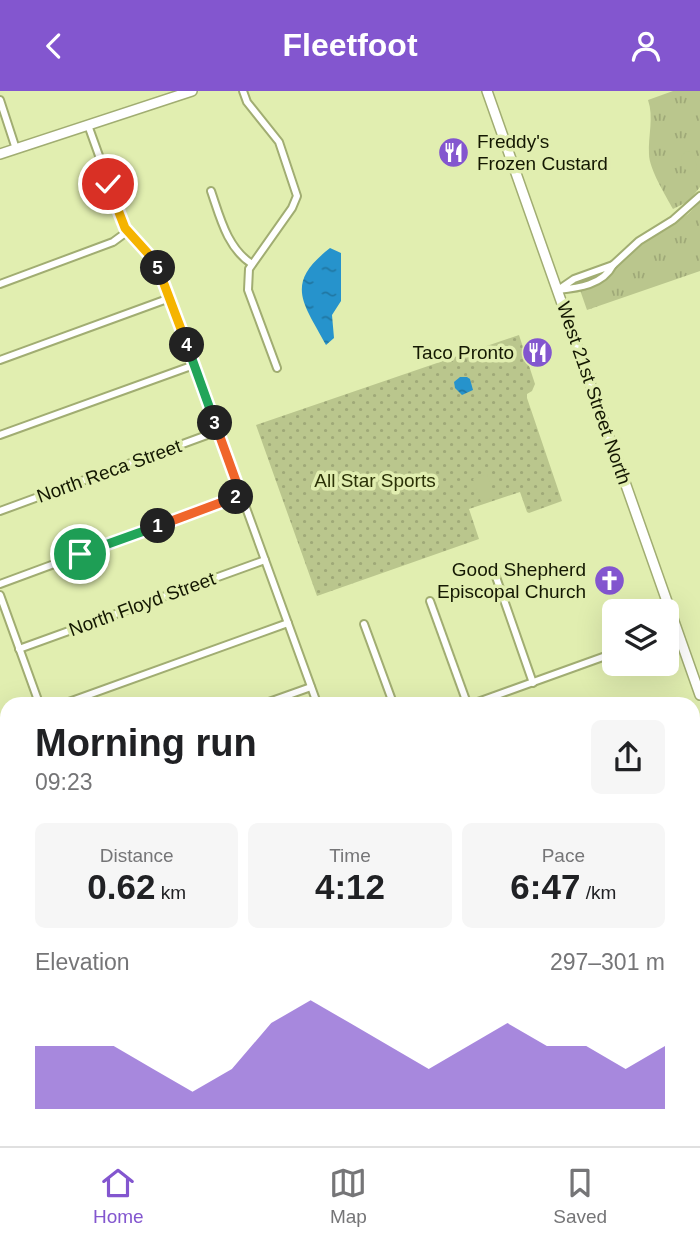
<!DOCTYPE html>
<html lang="en">
<head>
<meta charset="utf-8">
<style>
  body { margin:0; font-family:Arial,sans-serif; background:#f6f6f6; color:#202124; height:100vh; display:flex; flex-direction:column; font-size:26px; white-space:nowrap }
  * { box-sizing:border-box; margin:0 }
  p { font-size:23px; color:#757577 }
  .icon { flex:none; width:38px; height:38px; fill:none; stroke:currentColor; stroke-width:2; stroke-linecap:round; stroke-linejoin:round }
  .map { position:relative; flex:1; overflow:hidden }
  .sheet { position:absolute; left:0px; top:606px; width:700px; height:450px; display:flex; flex-direction:column; background:#fff; border-radius:21px 21px 0 0; box-shadow:0 7px 28px #0002 }
  .sheet>* { flex:none }
  .buttons { position:absolute; left:602px; top:508px; display:grid; gap:14px }
  .buttons a { display:grid; place-items:center; width:77px; height:77px; border-radius:10px; background:#fff; box-shadow:0 7px 28px #0002; font-size:35px }
  .pin { position:absolute; display:grid; place-items:center; width:60px; height:60px; color:#fff; margin:-30px; border:4px solid #fff; border-radius:50%; box-shadow:0 2px 7px #0007 }
  .km { position:absolute; width:35px; height:35px; margin:-18px; border-radius:50%; background:#222; color:#fff; font-size:19px; line-height:35px; text-align:center }
  .round { display:grid; place-items:center; flex:none; width:74px; height:74px; border-radius:10px; background:#f6f6f6 }
  .overview { display:flex; align-items:center; justify-content:space-between; height:119px; padding:0 35px }
  h1 { font-size:38px; font-weight:700; line-height:52px }
  .stats { display:grid; grid-template-columns:repeat(3,1fr); gap:10px; height:119px; padding:7px 35px }
  .stats div { display:grid; align-content:center; border-radius:10px; background:#f6f6f6; text-align:center }
  .stats b { font-size:35px; font-weight:700 }
  .stats small { font-size:19px; font-weight:400 }
  .stats p { font-size:19px }
  .chart { height:196px; padding:14px 35px }
  .chart p { display:flex; justify-content:space-between }
  .chart svg { width:100%; height:126px; margin-top:7px; fill:#8356cf; opacity:.7 }
  header { display:flex; justify-content:space-between; align-items:center; height:91px; padding:0 35px; background:#8356cf; color:#fff; font-size:32px; font-weight:700 }
  .menu { display:flex; justify-content:space-around; align-items:center; height:98px; border-top:2px solid #e0e0e0; background:#fff; font-size:19px; color:#757577 }
  .menu a { display:grid; justify-items:center; gap:4px }
  .menu .selected { color:#8356cf }
  .map>svg:first-child { display:block }
  .grass { fill:url(#grass-tufts) }
  .park { fill:url(#park-dots) }
  .pitch { fill:#bac68d }
  .water { fill:url(#water-ripples) }
  .lines { fill:none; stroke-linecap:round; stroke-linejoin:round }
  .street-casing { stroke:#a1ad72; stroke-width:10 }
  .secondary-casing { stroke:#a1ad72; stroke-width:12 }
  .street { stroke:#fff; stroke-width:6 }
  .secondary { stroke:#fff; stroke-width:9 }
  .split-1-casing { stroke:#fff; stroke-width:14 }
  .split-2-casing { stroke:#fff; stroke-width:14 }
  .split-3-casing { stroke:#fff; stroke-width:14 }
  .split-4-casing { stroke:#fff; stroke-width:14 }
  .split-5-casing { stroke:#fff; stroke-width:14 }
  .split-6-casing { stroke:#fff; stroke-width:14 }
  .split-1 { stroke:#22a559; stroke-width:9 }
  .split-2 { stroke:#f0652b; stroke-width:9 }
  .split-3 { stroke:#f0652b; stroke-width:9 }
  .split-4 { stroke:#22a559; stroke-width:9 }
  .split-5 { stroke:#f5b400; stroke-width:9 }
  .split-6 { stroke:#f5b400; stroke-width:9 }
  .labels { text-anchor:middle; dominant-baseline:central; stroke-width:7; stroke-linejoin:round; paint-order:stroke }
  .poi-label { font-size:19px; fill:#141802; stroke:#e1eeb0; text-anchor:end }
  .street-label { font-size:19px; fill:#141802; stroke:#e1eeb0 }
  .park-label { font-size:19px; fill:#2b3106; stroke:#e1eeb0 }
</style>
</head>
<body>
<header><svg class="icon" aria-label="back" viewBox="0 0 24 24"><path d="M15 5l-7 7 7 7"/></svg>Fleetfoot<svg class="icon" aria-label="person" viewBox="0 0 24 24"><circle cx="12" cy="8" r="4"/><path d="M4 21q1-7 8-7t8 7"/></svg></header>
<div class="map">
<svg width="700" height="1055" viewBox="0 0 700 1055">
  <defs>
    <pattern id="grass-tufts" width="24" height="20" patternUnits="userSpaceOnUse" patternTransform="scale(1.75)"><rect width="24" height="20" fill="#bac68d"/><path d="M3 7l-1-3M5 7V3M7 7l1-3M15 17l-1-3M17 17v-4M19 17l1-3" fill="none" stroke="#9fa978"/></pattern>
    <pattern id="park-dots" width="8" height="8" patternUnits="userSpaceOnUse" patternTransform="scale(1.75)"><rect width="8" height="8" fill="#bac68d"/><path d="M2 2h.1M6 6h.1" fill="none" stroke="#9fa978" stroke-width="1.8" stroke-linecap="round"/></pattern>
    <pattern id="water-ripples" width="26" height="14" patternUnits="userSpaceOnUse" patternTransform="scale(1.75)"><rect width="26" height="14" fill="#2693cc"/><path d="M2 4q2-2 4 0t4 0M15 11q2-2 4 0t4 0" fill="none" stroke="#2077a3"/></pattern>
  </defs>
  <rect width="100%" height="100%" fill="#e1eeb0"/>
  <!-- grass -->
  <g class="grass">
    <path d="M673,0H700V96L689,110L673,118C666,105 649,78 649,63C648,45 654,26 648,9Z"/>
    <polygon points="700,111 700,180 587,219 580,199 603,189 638,156 688,123"/>
  </g>
  <!-- park -->
  <polygon class="park" points="519,244 535,293 532,300 527,303 527,307 562,410 529,422 527,421 520,401 469,418 479,448 317,505 256,334"/>
  <!-- pitch -->
  <g class="pitch">
    <polygon points="687,60 694,62 697,76 695,81 689,81 682,76 681,65"/>
    <polygon points="487,383 495,406 481,411 473,388"/>
  </g>
  <!-- water -->
  <g class="water">
    <path d="M330,157L341,162V210L332,224L334,247L326,254C303,211 284,193 330,157Z"/>
    <polygon points="467,286 470,288 473,299 462,304 455,297 454,291 460,286"/>
  </g>
  <g class="lines">
    <defs>
      <g id="street">
        <polyline points="243,0 247,11 279,51 297,105 292,117 249,178 248,199 277,277"/>
        <polyline points="0,9 16,58"/>
        <polyline points="88,34 125,137 153,168 162,186 317,612"/>
        <path d="M211,100C220,126 227,157 252,173"/>
        <path d="M613,174C603,194 578,197 558,199L574,188Z"/>
        <polyline points="613,174 639,150 673,129 700,105"/>
        <polyline points="0,193 113,151 128,140"/>
        <polyline points="0,269 170,207"/>
        <polyline points="0,344 194,274"/>
        <polyline points="0,420 218,340"/>
        <polyline points="496,486 533,592"/>
        <polyline points="0,493 241,404"/>
        <polyline points="0,504 39,612"/>
        <polyline points="430,510 467,612"/>
        <polyline points="364,533 393,612"/>
        <polyline points="19,558 265,469"/>
        <polyline points="66,612 288,532"/>
        <polyline points="266,612 311,596"/>
        <polyline points="475,612 614,562"/>
        <polyline points="693,737 700,735"/>
        <polyline points="0,782 7,780"/>
        <polyline points="693,831 700,828"/>
        <polyline points="0,865 7,863"/>
        <polyline points="693,915 700,935"/>
        <polyline points="0,947 7,944"/>
        <polyline points="0,1003 7,1008"/>
        <polyline points="226,1048 227,1055"/>
        <polyline points="558,1048 565,1055"/>
        <polyline points="656,1048 666,1055"/>
        <polyline points="637,1052 645,1055"/>
        <polyline points="145,1055 164,1048"/>
        <polyline points="290,1055 294,1048"/>
        <polyline points="374,1055 378,1048"/>
      </g>
      <g id="secondary">
        <polyline points="487,0 700,604"/>
        <polyline points="0,63 192,0"/>
      </g>
    </defs>
    <!-- street casing -->
    <use href="#street" class="street-casing"/>
    <!-- secondary casing -->
    <use href="#secondary" class="secondary-casing"/>
    <!-- street -->
    <use href="#street" class="street"/>
    <!-- secondary -->
    <use href="#secondary" class="secondary"/>
  </g>
  <g class="lines">
    <defs>
      <polyline id="split-1" points="80,463 158,435"/>
      <polyline id="split-2" points="158,435 236,406"/>
      <polyline id="split-3" points="215,332 241,404 236,406"/>
      <polyline id="split-4" points="187,254 215,332"/>
      <polyline id="split-5" points="158,177 187,254"/>
      <polyline id="split-6" points="108,93 125,137 153,168 158,177"/>
    </defs>
    <!-- split-1 casing -->
    <use href="#split-1" class="split-1-casing"/>
    <!-- split-2 casing -->
    <use href="#split-2" class="split-2-casing"/>
    <!-- split-3 casing -->
    <use href="#split-3" class="split-3-casing"/>
    <!-- split-4 casing -->
    <use href="#split-4" class="split-4-casing"/>
    <!-- split-5 casing -->
    <use href="#split-5" class="split-5-casing"/>
    <!-- split-6 casing -->
    <use href="#split-6" class="split-6-casing"/>
    <!-- split-1 -->
    <use href="#split-1" class="split-1"/>
    <!-- split-2 -->
    <use href="#split-2" class="split-2"/>
    <!-- split-3 -->
    <use href="#split-3" class="split-3"/>
    <!-- split-4 -->
    <use href="#split-4" class="split-4"/>
    <!-- split-5 -->
    <use href="#split-5" class="split-5"/>
    <!-- split-6 -->
    <use href="#split-6" class="split-6"/>
  </g>
  <!-- icons -->
  <defs>
    <symbol id="restaurant-disc" viewBox="-11 -11 22 22"><circle r="9.5" fill="#8356cf" stroke="#e1eeb0"/><path d="M-5-6h1v4h1v-4h1v4h1v-4h1v5L-1.5 .5V6h-2V.5L-5-1ZM5-6V6H3V1.5H1.5Q1.5-4 5-6Z" fill="#fff"/></symbol>
    <symbol id="church-disc" viewBox="-11 -11 22 22"><circle r="9.5" fill="#8356cf" stroke="#e1eeb0"/><path d="M-1.2-6h2.4v3.5h3.3v2.4h-3.3V6h-2.4V-.1h-3.3v-2.4h3.3Z" fill="#fff"/></symbol>
  </defs>
  <g fill-rule="evenodd">
    <use href="#restaurant-disc" x="436" y="44" width="35" height="35"/>
    <use href="#restaurant-disc" x="520" y="244" width="35" height="35"/>
    <use href="#church-disc" x="592" y="472" width="35" height="35"/>
  </g>
  <g class="labels">
    <!-- poi labels -->
    <g class="poi-label">
      <text x="477" y="50" text-anchor="start">Freddy's<tspan x="477" dy="22">Frozen Custard</tspan></text>
      <text x="514" y="261">Taco Pronto</text>
      <text x="586" y="478">Good Shepherd<tspan x="586" dy="22">Episcopal Church</tspan></text>
    </g>
    <!-- street labels -->
    <g class="street-label">
      <text transform="translate(594 302) rotate(71)">West 21st Street North</text>
      <text transform="translate(109 380) rotate(-20)">North Reca Street</text>
      <text transform="translate(142 513) rotate(-20)">North Floyd Street</text>
    </g>
    <!-- park labels -->
    <g class="park-label">
      <text x="375" y="389">All Star Sports</text>
    </g>
  </g>
</svg>
<div class="buttons">
<a><svg class="icon" aria-label="layers" viewBox="0 0 24 24"><path d="M12 4l9 5-9 5-9-5zM3 14l9 5 9-5"/></svg></a>
</div>
<div class="pin" style="left:80px;top:463px;background:#1e9e55"><svg class="icon" aria-label="arrive" viewBox="0 0 24 24"><path d="M6 21V4h12l-3 4 3 4H6"/></svg></div>
<div class="pin" style="left:108px;top:93px;background:#d93025"><svg class="icon" aria-label="check" viewBox="0 0 24 24"><path d="M5 12l5 5 9-10"/></svg></div>
<b class="km" style="left:158px;top:435px">1</b>
<b class="km" style="left:236px;top:406px">2</b>
<b class="km" style="left:215px;top:332px">3</b>
<b class="km" style="left:187px;top:254px">4</b>
<b class="km" style="left:158px;top:177px">5</b>
<section class="sheet">
<div class="overview"><div><h1>Morning run</h1><p>09:23</p></div><a class="round"><svg class="icon" aria-label="share" viewBox="0 0 24 24"><path d="M12 15V3M7 8l5-5 5 5M5 13v7h14v-7"/></svg></a></div>
<div class="stats">
<div><p>Distance</p><b>0.62<small> km</small></b></div>
<div><p>Time</p><b>4:12</b></div>
<div><p>Pace</p><b>6:47<small> /km</small></b></div>
</div>
<div class="chart"><p><span>Elevation</span>297–301 m</p>
<svg viewBox="0 0 160 44" preserveAspectRatio="none"><path d="M0 44V22L10 22L20 22L30 30L40 38L50 30L60 14L70 6L80 14L90 22L100 30L110 22L120 14L130 22L140 22L150 30L160 22V44z"/></svg>
</div>
</section>
</div>
<nav class="menu">
<a class="selected"><svg class="icon" aria-label="home" viewBox="0 0 24 24"><path d="M3 11l9-7 9 7M6 9v11h12V9"/></svg>Home</a>
<a><svg class="icon" aria-label="map" viewBox="0 0 24 24"><path d="M3 6l6-2 6 2 6-2v14l-6 2-6-2-6 2zM9 4v14M15 6v14"/></svg>Map</a>
<a><svg class="icon" aria-label="saved" viewBox="0 0 24 24"><path d="M7 4h10v16l-5-4-5 4z"/></svg>Saved</a>
</nav>
</body>
</html>
